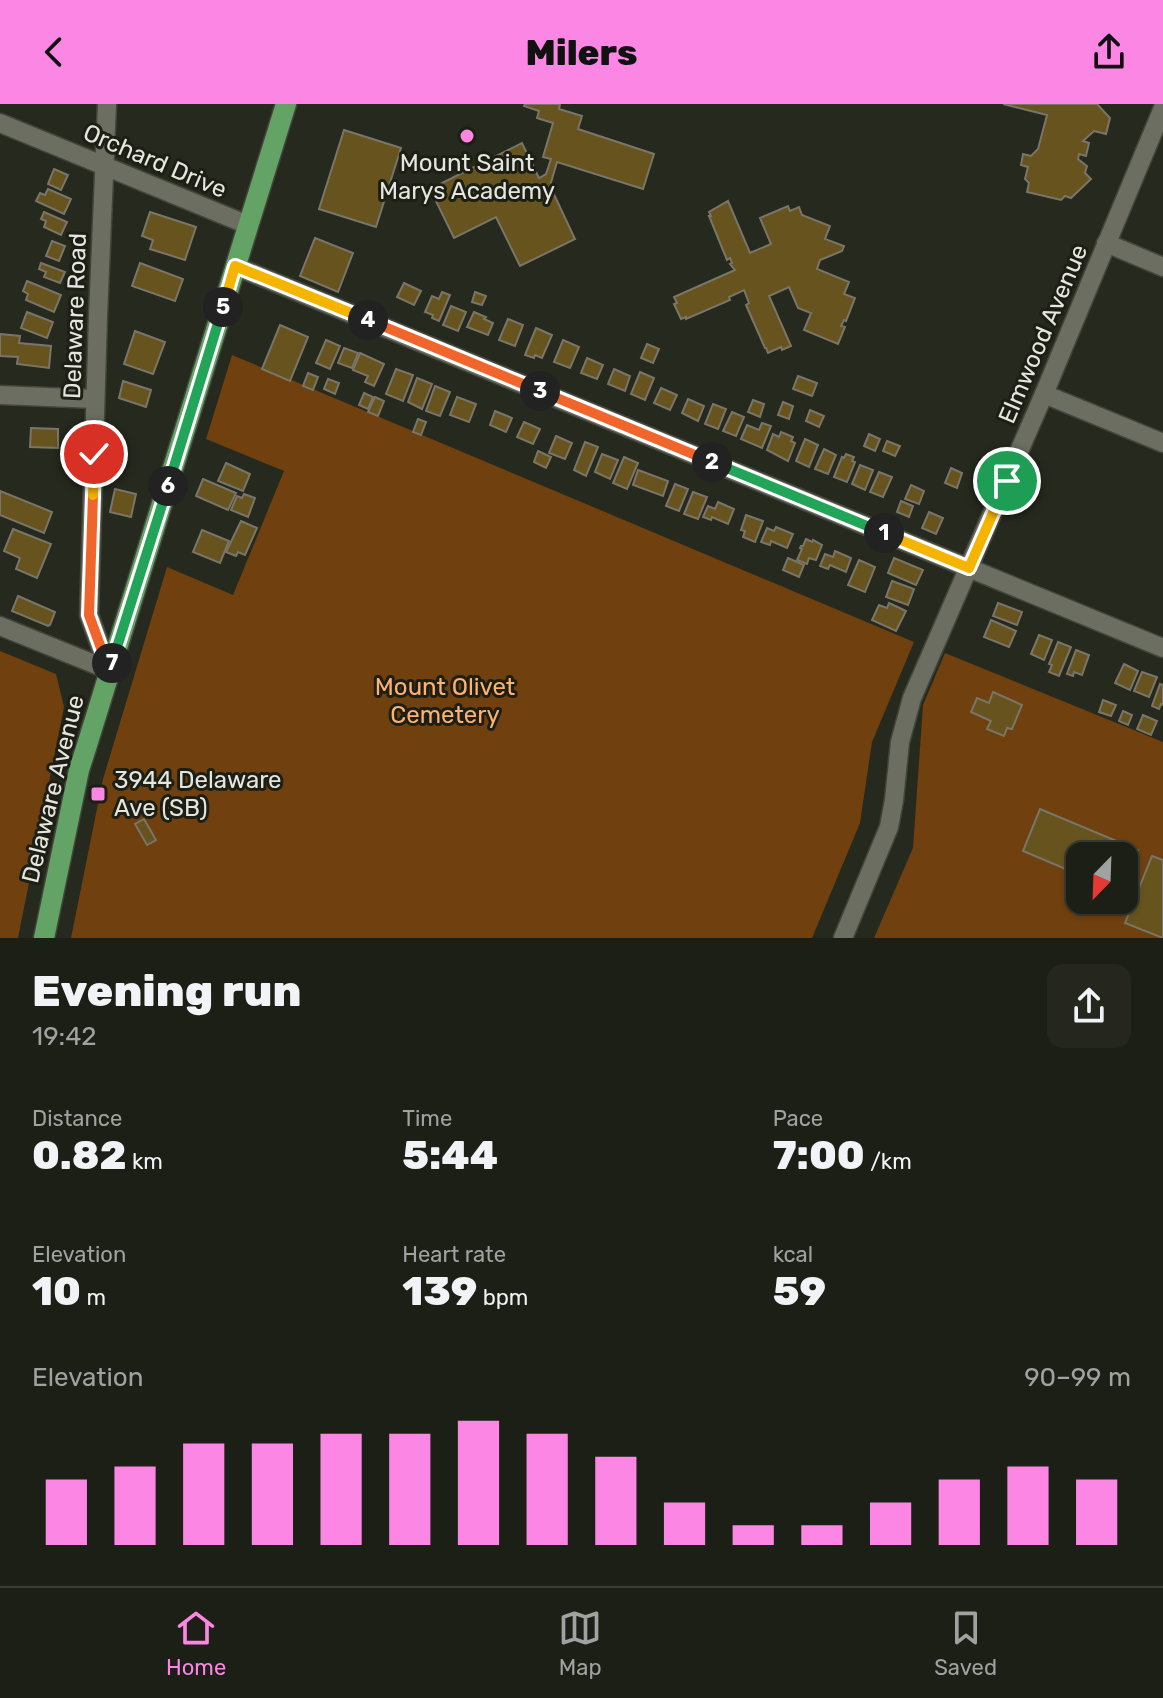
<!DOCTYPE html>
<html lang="en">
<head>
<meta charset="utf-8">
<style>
  body { margin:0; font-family:Rubik,sans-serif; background:#25271f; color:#f1f3f6; height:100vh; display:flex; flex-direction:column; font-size:30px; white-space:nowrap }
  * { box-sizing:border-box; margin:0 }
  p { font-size:26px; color:#a0a2a1 }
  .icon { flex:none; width:44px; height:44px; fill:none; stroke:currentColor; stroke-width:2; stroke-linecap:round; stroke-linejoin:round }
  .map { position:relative; height:834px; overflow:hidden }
  .drawer { display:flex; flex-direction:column; background:#1c1f16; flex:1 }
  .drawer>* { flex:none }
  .needle { width:52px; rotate:203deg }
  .fabs { position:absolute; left:1066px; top:738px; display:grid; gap:16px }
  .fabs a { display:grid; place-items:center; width:72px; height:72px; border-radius:16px; background:#1c1f16; box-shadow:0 2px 6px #0004,0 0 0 2px #3a3d35; font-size:40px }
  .pin { position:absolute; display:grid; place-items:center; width:68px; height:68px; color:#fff; margin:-34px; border:4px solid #fff; border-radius:50%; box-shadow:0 2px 8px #0007 }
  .km { position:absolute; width:40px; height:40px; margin:-20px; border-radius:50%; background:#222; color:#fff; font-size:22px; line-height:40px; text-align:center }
  .round { display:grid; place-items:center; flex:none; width:84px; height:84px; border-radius:16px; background:#25271f }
  .overview { display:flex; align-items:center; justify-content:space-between; height:136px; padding:0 32px }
  h1 { font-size:44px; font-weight:800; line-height:60px }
  .figures { display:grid; grid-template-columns:repeat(3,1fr); gap:12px; height:136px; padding:8px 32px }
  .figures div { display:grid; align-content:center }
  .figures b { font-size:40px; font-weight:800 }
  .figures small { font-size:22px; font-weight:400 }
  .figures p { font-size:22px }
  .chart { height:224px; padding:16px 32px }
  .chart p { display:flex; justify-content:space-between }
  .chart svg { width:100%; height:144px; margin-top:8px; stroke:#fc86e3; stroke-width:6 }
  header { display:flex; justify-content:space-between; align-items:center; height:104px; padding:0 32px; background:#fc86e3; color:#111; font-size:36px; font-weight:800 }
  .menu { display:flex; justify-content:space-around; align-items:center; height:112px; border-top:2px solid #3a3d35; background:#1c1f16; font-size:22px; color:#a0a2a1 }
  .menu a { display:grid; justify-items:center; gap:4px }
  .menu .selected { color:#fc86e3 }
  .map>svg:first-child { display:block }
  .green { fill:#70400e; fill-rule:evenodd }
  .building { fill:#67531e; stroke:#7a7569; stroke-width:2 }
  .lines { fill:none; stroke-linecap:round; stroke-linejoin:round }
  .minor-casing { stroke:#43443c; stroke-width:21 }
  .major-casing { stroke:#43443c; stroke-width:23 }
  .minor { stroke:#6b6e61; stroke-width:18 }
  .major { stroke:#63a365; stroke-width:20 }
  .split-1-casing { stroke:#fff; stroke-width:16 }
  .split-2-casing { stroke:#fff; stroke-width:16 }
  .split-3-casing { stroke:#fff; stroke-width:16 }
  .split-4-casing { stroke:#fff; stroke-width:16 }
  .split-5-casing { stroke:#fff; stroke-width:16 }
  .split-6-casing { stroke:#fff; stroke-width:16 }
  .split-7-casing { stroke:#fff; stroke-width:16 }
  .split-8-casing { stroke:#fff; stroke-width:16 }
  .split-9-casing { stroke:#fff; stroke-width:16 }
  .split-1 { stroke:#f5b400; stroke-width:10 }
  .split-2 { stroke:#22a559; stroke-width:10 }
  .split-3 { stroke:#f0652b; stroke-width:10 }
  .split-4 { stroke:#f0652b; stroke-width:10 }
  .split-5 { stroke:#f5b400; stroke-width:10 }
  .split-6 { stroke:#22a559; stroke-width:10 }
  .split-7 { stroke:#22a559; stroke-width:10 }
  .split-8 { stroke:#f0652b; stroke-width:10 }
  .split-9 { stroke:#f5b400; stroke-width:10 }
  .poi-dot { fill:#fc86e3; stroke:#1d1f15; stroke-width:3 }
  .labels { text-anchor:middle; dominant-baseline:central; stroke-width:6; stroke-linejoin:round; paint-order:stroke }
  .street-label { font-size:24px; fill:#e5e6df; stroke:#1d1f15 }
  .poi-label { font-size:24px; fill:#e5e6df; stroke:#1d1f15 }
  .park-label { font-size:24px; fill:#ffb16d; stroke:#1d1f15 }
</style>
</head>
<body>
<header><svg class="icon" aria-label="back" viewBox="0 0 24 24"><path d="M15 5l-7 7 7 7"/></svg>Milers<svg class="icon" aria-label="share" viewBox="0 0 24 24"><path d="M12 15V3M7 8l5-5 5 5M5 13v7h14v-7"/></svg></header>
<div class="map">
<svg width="1163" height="834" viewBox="0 0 1163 834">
  <rect width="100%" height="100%" fill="#26291e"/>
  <!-- green -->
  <g class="green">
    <polygon points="232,251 914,538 872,638 860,719 812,834 71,834 103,675 167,463 233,491 284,367 206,335"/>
    <polygon points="0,547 56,570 64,603 18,834 0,834"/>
    <path d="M945,549L1163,638V834H874L913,744L923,601ZM1080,752H1124V796H1080Z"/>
  </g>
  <!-- building -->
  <g class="building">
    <polygon points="525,0 560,0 559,5 582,12 578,25 654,50 643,85 557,58 550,82 575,135 520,162 496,113 454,134 430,85 522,39 539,74 546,70 551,55 543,53 553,19 537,14 539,7 524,2"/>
    <polygon points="1003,0 1097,0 1110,14 1106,30 1094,27 1083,37 1089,39 1086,52 1079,50 1078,55 1087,62 1085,69 1091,75 1071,94 1065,92 1061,96 1027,88 1029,79 1025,75 1028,63 1021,61 1023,50 1031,52 1038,45 1047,11"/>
    <polygon points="344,26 401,44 376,123 319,105"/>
    <polygon points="54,65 68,71 61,86 48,80"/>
    <polygon points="48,85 71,95 64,110 36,97 40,89 45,91"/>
    <polygon points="728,97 750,149 771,140 760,114 788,102 790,107 799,103 802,111 830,122 825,135 844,142 842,147 820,156 817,165 849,178 844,190 855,194 846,217 844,216 841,222 845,223 838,240 804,226 811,209 798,204 789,183 769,192 791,242 782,246 781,243 768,249 766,244 765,244 746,201 749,199 744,186 729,193 730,196 686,215 686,213 681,215 674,200 677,199 674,193 735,166 730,160 732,159 730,154 727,156 709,112 711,112 709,108"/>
    <polygon points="44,108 67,118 61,131 44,123 46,117 41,115"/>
    <polygon points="150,108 196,123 185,156 150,145 153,136 142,132"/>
    <polygon points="315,134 353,149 338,188 300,172"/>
    <polygon points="52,137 65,142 59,157 46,152"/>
    <polygon points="41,159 65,168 60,179 44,173 46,168 39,165"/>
    <polygon points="140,159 183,175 175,197 132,182"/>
    <polygon points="27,177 61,191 54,208 26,196 28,190 23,187"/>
    <polygon points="404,179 421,187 414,201 397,193"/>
    <polygon points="442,188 450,191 439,217 432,214 433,211 425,208 432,192 439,195"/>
    <polygon points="475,188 486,192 482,201 472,198"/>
    <polygon points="451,202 466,208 458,227 443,221"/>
    <polygon points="27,208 53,218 47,234 21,224"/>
    <polygon points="474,208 486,213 484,215 493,219 488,231 467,223"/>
    <polygon points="508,215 523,221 515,242 499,236"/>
    <polygon points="280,221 308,233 290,277 262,265"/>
    <polygon points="536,224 552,231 542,254 535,251 534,254 525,251"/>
    <polygon points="135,227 165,238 153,270 124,260"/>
    <polygon points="0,230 20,232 19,239 51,242 49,264 17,260 18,253 0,252"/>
    <polygon points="326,236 340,242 330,265 316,259"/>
    <polygon points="563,236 579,243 570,264 554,258"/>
    <polygon points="647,240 659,245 653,259 641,254"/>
    <polygon points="344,244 358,249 352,264 338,259"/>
    <polygon points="360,249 384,260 374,282 365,278 368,272 353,266"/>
    <polygon points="587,254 603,261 597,275 581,269"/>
    <polygon points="396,265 413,271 403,297 386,290"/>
    <polygon points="614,265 630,272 625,287 608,280"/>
    <polygon points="640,268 654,274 645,296 631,290"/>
    <polygon points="308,269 318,273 313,286 303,282"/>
    <polygon points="798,272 817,279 812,292 793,285"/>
    <polygon points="417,274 432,280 422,305 408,298"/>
    <polygon points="328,275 339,279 335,290 324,285"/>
    <polygon points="123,277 151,286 146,303 119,294"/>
    <polygon points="435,282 450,288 440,312 426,307"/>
    <polygon points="661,284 677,291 670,306 654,299"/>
    <polygon points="364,289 373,293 368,305 359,301"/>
    <polygon points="375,293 384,297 378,312 368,308"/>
    <polygon points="457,293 476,300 469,318 450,311"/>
    <polygon points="688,295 704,302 698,317 682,309"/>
    <polygon points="753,296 764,300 760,313 748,308"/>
    <polygon points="783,298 793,302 789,315 778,311"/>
    <polygon points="713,300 726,305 718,325 705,320"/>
    <polygon points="810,306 824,312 819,323 806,317"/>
    <polygon points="495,307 512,314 506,328 490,321"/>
    <polygon points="732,308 744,313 736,332 723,327"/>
    <polygon points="418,315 426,318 421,331 413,328"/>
    <polygon points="524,318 540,325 533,340 517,333"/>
    <polygon points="762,319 771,322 762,344 741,335 747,321 759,326"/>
    <polygon points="31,324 58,325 58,344 30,343"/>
    <polygon points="781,328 793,333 791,337 795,339 788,357 767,346 773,330 779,333"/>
    <polygon points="869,330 880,335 875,347 864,342"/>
    <polygon points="556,332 572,339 565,355 549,349"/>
    <polygon points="805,335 818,341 809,363 796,357"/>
    <polygon points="887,337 900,342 895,352 883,347"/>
    <polygon points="585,338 598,343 586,372 574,366"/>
    <polygon points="824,345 836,351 828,370 815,365"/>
    <polygon points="538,347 551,353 546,364 534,358"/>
    <polygon points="602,350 618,356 610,375 595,368"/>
    <polygon points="846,350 854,353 852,357 855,358 847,378 834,373 842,353 844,354"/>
    <polygon points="624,353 638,359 627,385 613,379"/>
    <polygon points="226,359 250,370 243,387 218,377"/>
    <polygon points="860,361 873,366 865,386 852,380"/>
    <polygon points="951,364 962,369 957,384 945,379"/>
    <polygon points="638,366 668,377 663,392 633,381"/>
    <polygon points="879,368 892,373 883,393 870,388"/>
    <polygon points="203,375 236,389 228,406 196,392"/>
    <polygon points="675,380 688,385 679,407 666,402"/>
    <polygon points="911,381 924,387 919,400 905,395"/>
    <polygon points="115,385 136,390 131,413 110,408"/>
    <polygon points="0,387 52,408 44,429 0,411"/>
    <polygon points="693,388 707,393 698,415 684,410"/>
    <polygon points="244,390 255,394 248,413 231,406 237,392 242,394"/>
    <polygon points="901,397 913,402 909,413 897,408"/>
    <polygon points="718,398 734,405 728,420 712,413 711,416 703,413 708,402 715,405"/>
    <polygon points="929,408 943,414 936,430 922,424"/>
    <polygon points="746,411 763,417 755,438 743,433 745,427 741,426"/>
    <polygon points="241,417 257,424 245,451 238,448 236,452 226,448"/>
    <polygon points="776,423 793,430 787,444 771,437 770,441 761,438 767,424 774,427"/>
    <polygon points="13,425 51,440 37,474 16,465 20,454 4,447"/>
    <polygon points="202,426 229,437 220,459 193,448"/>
    <polygon points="806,435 812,438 813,436 822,441 816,456 809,454 807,460 797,456 802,445 800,444 801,442 803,442"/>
    <polygon points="835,447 851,454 846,468 830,461 828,465 820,462 825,450 833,453"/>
    <polygon points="788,454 804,461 799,473 783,466"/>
    <polygon points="894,454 923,466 916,481 888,469"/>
    <polygon points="859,456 875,463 865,488 848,481"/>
    <polygon points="892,477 914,485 908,501 886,493"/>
    <polygon points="18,492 55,508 50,521 48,522 12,507"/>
    <polygon points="889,499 906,507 896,527 872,516 879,501 887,504"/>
    <polygon points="998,499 1022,508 1017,521 993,512"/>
    <polygon points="991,516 1016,527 1009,543 984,533"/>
    <polygon points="1039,531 1052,536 1044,556 1031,550"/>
    <polygon points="1058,538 1071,543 1059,572 1049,568 1052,561 1049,560"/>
    <polygon points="1076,546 1089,551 1082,571 1074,568 1073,572 1067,570"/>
    <polygon points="1124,560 1138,567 1130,586 1115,579"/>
    <polygon points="1142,568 1157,573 1149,593 1134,587"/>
    <polygon points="1160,580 1163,581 1163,601 1161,600 1159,605 1152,602"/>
    <polygon points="993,588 1022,601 1012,625 1007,624 1004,632 987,625 991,617 971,608 977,594 989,599"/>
    <polygon points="1103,596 1116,601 1111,612 1099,608"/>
    <polygon points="1123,607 1132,611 1128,621 1119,617"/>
    <polygon points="1143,611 1157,617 1151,631 1137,625"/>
    <polygon points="1040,705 1138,746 1124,780 1124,752 1080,752 1080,771 1023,747"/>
    <polygon points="144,715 156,736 147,741 135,720"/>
    <polygon points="1152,752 1163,756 1163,834 1125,819"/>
  </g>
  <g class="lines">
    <defs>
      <g id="minor">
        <polyline points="107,0 98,212 89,511 109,566"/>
        <polyline points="0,19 248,121"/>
        <polyline points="1106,139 1163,163"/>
        <polyline points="235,162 1163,544"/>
        <polyline points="1044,290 1163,339"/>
        <polyline points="0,291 95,295"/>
        <polyline points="0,522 109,566"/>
        <polyline points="843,834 889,723 894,696 900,638 912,594 1044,290 1163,4"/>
      </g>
      <polyline id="major" points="44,834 79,666 87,641 286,0"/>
    </defs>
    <!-- minor casing -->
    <use href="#minor" class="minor-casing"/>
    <!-- major casing -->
    <use href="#major" class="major-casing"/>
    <!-- minor -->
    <use href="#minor" class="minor"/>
    <!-- major -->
    <use href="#major" class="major"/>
  </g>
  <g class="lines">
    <defs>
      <polyline id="split-1" points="884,429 969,464 1007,377"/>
      <polyline id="split-2" points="712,358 884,429"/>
      <polyline id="split-3" points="540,287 712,358"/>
      <polyline id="split-4" points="368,216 540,287"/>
      <polyline id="split-5" points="223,203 235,162 368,216"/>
      <polyline id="split-6" points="168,382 223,203"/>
      <polyline id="split-7" points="112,559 168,382"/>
      <polyline id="split-8" points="93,391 89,511 109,566 112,559"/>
      <polyline id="split-9" points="93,391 94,350"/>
    </defs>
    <!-- split-1 casing -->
    <use href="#split-1" class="split-1-casing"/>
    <!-- split-2 casing -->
    <use href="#split-2" class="split-2-casing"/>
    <!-- split-3 casing -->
    <use href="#split-3" class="split-3-casing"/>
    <!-- split-4 casing -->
    <use href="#split-4" class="split-4-casing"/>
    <!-- split-5 casing -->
    <use href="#split-5" class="split-5-casing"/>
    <!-- split-6 casing -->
    <use href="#split-6" class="split-6-casing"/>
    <!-- split-7 casing -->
    <use href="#split-7" class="split-7-casing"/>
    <!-- split-8 casing -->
    <use href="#split-8" class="split-8-casing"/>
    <!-- split-9 casing -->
    <use href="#split-9" class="split-9-casing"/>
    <!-- split-1 -->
    <use href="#split-1" class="split-1"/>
    <!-- split-2 -->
    <use href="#split-2" class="split-2"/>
    <!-- split-3 -->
    <use href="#split-3" class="split-3"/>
    <!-- split-4 -->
    <use href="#split-4" class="split-4"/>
    <!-- split-5 -->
    <use href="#split-5" class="split-5"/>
    <!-- split-6 -->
    <use href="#split-6" class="split-6"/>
    <!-- split-7 -->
    <use href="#split-7" class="split-7"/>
    <!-- split-8 -->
    <use href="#split-8" class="split-8"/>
    <!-- split-9 -->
    <use href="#split-9" class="split-9"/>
  </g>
  <!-- markers -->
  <g class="poi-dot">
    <circle cx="467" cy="32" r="8"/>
    <rect x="90" y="682" width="16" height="16" rx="4"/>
  </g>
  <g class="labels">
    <!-- street labels -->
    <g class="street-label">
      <text transform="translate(155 57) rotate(23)">Orchard Drive</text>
      <text transform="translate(75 212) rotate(-88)">Delaware Road</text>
      <text transform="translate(1043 230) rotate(-67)">Elmwood Avenue</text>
      <text transform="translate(53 685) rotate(-76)">Delaware Avenue</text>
    </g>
    <!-- poi labels -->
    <g class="poi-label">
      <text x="467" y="59">Mount Saint<tspan x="467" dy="28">Marys Academy</tspan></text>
      <text x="114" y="676" text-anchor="start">3944 Delaware<tspan x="114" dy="28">Ave (SB)</tspan></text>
    </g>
    <!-- park labels -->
    <g class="park-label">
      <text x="445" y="583">Mount Olivet<tspan x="445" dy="28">Cemetery</tspan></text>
    </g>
  </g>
</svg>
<div class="fabs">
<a><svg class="needle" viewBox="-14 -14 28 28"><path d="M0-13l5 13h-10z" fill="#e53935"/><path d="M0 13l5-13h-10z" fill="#a0a2a1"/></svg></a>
</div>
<div class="pin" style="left:1007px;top:377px;background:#1e9e55"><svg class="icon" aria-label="arrive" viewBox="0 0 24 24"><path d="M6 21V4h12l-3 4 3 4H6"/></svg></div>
<div class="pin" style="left:94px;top:350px;background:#d93025"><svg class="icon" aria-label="check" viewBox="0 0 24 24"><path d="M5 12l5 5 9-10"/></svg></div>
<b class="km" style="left:884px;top:429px">1</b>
<b class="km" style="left:712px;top:358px">2</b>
<b class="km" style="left:540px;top:287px">3</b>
<b class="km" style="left:368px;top:216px">4</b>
<b class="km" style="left:223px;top:203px">5</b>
<b class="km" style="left:168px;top:382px">6</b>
<b class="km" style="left:112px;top:559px">7</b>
</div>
<section class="drawer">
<div class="overview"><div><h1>Evening run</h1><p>19:42</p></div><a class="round"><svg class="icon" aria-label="share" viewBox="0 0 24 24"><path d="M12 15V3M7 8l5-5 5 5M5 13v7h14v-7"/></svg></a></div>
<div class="figures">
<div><p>Distance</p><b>0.82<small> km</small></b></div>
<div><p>Time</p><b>5:44</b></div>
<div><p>Pace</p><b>7:00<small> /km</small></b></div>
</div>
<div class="figures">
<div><p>Elevation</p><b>10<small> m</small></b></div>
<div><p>Heart rate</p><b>139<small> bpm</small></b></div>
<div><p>kcal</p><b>59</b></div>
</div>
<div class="chart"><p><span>Elevation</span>90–99 m</p>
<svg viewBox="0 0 160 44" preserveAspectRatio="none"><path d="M5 44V24M15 44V20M25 44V13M35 44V13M45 44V10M55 44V10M65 44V6M75 44V10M85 44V17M95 44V31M105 44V38M115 44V38M125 44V31M135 44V24M145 44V20M155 44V24"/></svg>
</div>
</section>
<nav class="menu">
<a class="selected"><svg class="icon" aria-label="home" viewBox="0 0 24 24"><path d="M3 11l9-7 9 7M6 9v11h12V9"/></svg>Home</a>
<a><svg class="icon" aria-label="map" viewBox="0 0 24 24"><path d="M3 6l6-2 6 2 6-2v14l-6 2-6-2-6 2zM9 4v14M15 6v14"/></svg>Map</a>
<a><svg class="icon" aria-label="saved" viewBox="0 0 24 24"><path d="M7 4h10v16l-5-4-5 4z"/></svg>Saved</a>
</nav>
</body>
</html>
